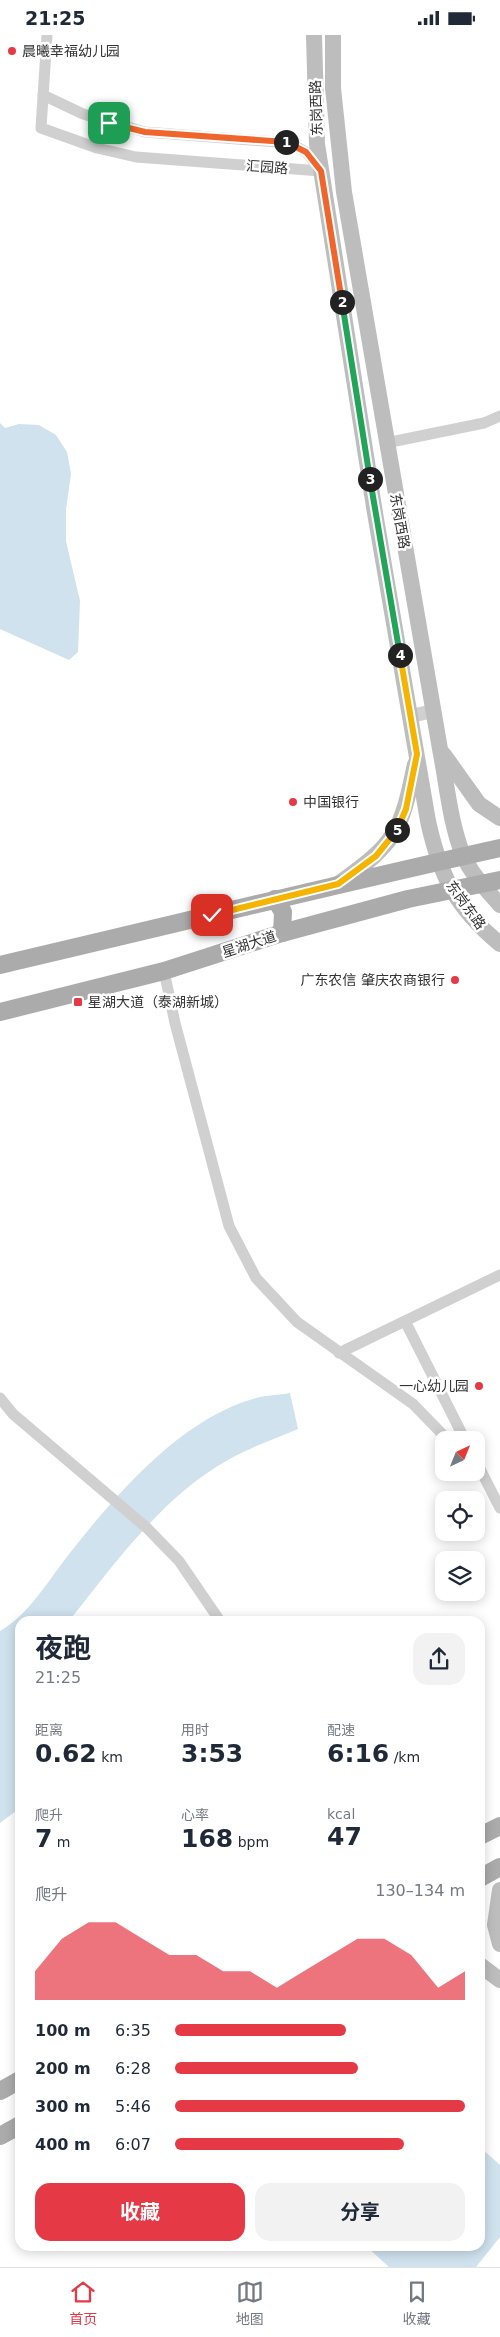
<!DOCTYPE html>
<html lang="zh">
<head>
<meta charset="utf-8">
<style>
  body { margin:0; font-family:"DejaVu Sans","Noto Sans SC",sans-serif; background:#f2f2f3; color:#1f2937; height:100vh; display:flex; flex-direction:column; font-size:19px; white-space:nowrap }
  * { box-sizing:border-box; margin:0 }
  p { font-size:16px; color:#747a83 }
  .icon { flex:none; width:28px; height:28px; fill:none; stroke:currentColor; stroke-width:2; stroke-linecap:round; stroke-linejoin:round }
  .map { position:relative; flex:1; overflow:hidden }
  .drawer { position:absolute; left:15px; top:1581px; width:470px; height:635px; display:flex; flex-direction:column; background:#fff; border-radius:15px; box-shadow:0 2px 12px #0003 }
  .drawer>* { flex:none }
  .needle { width:32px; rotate:43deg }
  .fabs { position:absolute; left:435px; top:1396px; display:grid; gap:10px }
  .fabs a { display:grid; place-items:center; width:50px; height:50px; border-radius:10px; background:#fff; box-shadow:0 2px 12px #0003; font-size:25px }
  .pin { position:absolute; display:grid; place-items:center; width:42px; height:42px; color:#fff; margin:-21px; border-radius:10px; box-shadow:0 2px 8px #0006 }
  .km { position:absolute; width:25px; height:25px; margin:-12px; border-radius:50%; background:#222; color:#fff; font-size:14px; line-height:25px; text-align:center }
  .round { display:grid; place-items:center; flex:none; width:52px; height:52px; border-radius:15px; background:#f2f2f3 }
  .head { display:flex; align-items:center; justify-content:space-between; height:85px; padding:0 20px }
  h1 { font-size:28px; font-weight:700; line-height:38px }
  .stats { display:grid; grid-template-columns:repeat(3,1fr); gap:8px; height:85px; padding:5px 20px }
  .stats div { display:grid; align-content:center }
  .stats b { font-size:25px; font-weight:700 }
  .stats small { font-size:14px; font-weight:400 }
  .stats p { font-size:14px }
  .chart { height:140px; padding:10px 20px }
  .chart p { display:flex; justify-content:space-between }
  .chart svg { width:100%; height:90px; margin-top:5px; fill:#e63946; opacity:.7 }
  .primary-button { display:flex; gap:10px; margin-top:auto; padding:10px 20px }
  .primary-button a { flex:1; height:58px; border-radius:15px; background:#e63946; color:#fff; font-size:20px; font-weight:700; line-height:58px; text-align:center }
  .primary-button a+a { background:#f2f2f3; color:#1f2937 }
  ul { padding:0 20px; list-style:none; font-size:16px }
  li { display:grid; grid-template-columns:80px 60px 1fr; align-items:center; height:38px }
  li i { height:12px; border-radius:6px; background:#e63946 }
  .status { display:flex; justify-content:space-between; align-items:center; height:35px; padding:0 25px; background:#fff; direction:ltr }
  .status svg { height:14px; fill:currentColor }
  .tab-bar { display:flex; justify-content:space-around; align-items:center; height:70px; border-top:1px solid #e0e1e3; background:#fff; font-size:14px; color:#747a83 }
  .tab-bar a { display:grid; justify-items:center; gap:2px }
  .tab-bar .active { color:#e63946 }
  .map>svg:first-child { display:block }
  .water { fill:#cfe2ee }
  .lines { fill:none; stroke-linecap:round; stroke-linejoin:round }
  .minor { stroke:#d0d0d0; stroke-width:11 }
  .tertiary { stroke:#d0d0d0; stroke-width:14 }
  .secondary { stroke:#bdbdbd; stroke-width:16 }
  .primary { stroke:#ababab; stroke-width:18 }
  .split-1-casing { stroke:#fff; stroke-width:10 }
  .split-2-casing { stroke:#fff; stroke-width:10 }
  .split-3-casing { stroke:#fff; stroke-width:10 }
  .split-4-casing { stroke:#fff; stroke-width:10 }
  .split-5-casing { stroke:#fff; stroke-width:10 }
  .split-6-casing { stroke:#fff; stroke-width:10 }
  .split-1 { stroke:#f0652b; stroke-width:6 }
  .split-2 { stroke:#f0652b; stroke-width:6 }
  .split-3 { stroke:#22a559; stroke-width:6 }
  .split-4 { stroke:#22a559; stroke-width:6 }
  .split-5 { stroke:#f5b400; stroke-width:6 }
  .split-6 { stroke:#f5b400; stroke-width:6 }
  .poi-dot { fill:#e63946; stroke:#fff; stroke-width:2 }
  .labels { text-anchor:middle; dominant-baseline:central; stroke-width:5; stroke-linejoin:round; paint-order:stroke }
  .poi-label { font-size:14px; fill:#333; stroke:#fff; text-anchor:start }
  .street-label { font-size:14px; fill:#333; stroke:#fff }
</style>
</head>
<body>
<div class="status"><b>21:25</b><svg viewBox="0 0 49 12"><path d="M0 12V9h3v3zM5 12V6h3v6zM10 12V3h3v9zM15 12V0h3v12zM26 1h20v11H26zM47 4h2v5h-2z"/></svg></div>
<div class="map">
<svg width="500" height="2232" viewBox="0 0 500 2232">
  <rect width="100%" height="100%" fill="#fff"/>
  <!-- water -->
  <g class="water">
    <polygon points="0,388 5,393 19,389 39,390 56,400 67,417 71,439 66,474 66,506 80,566 78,617 69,625 0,594"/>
    <path d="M290,1358L298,1394C275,1404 250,1412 228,1425C163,1461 115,1528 69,1586H20V1773L0,1788V1596C28,1580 46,1549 66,1523C113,1463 179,1384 256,1363C267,1360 279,1360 290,1358Z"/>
    <polygon points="480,2112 500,2130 500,2202 476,2232 389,2232 366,2211 480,2211"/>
  </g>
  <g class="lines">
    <!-- minor -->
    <g class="minor">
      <polyline points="47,0 41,93 97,113 136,122 321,136"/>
      <polyline points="43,60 83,79 145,97 290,108 306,117 320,134"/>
      <polyline points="386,408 484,388 500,381"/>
      <polyline points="164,936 175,988 229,1191 256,1243 297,1287 413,1369 448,1405"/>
      <polyline points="405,1286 465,1405"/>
      <polyline points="339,1318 500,1240"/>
      <polyline points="0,1363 13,1379 147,1493 179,1526 220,1586"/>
      <polyline points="476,1426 500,1473"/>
    </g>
    <!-- tertiary -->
    <polyline class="tertiary" points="411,681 433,676"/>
    <!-- secondary -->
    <g class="secondary">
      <path d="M314,0L317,109L375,478L428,786C440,841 456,873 500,909"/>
      <path d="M333,0V53L344,157L440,714C447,749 450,788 463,820C471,839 487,855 500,870"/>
      <polyline points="444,720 479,769 500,783"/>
      <path d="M338,849C396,808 401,797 415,729"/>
      <polyline points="500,1855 495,1890 500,1909"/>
      <polyline points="480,1930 500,1945"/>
    </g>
    <!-- primary -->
    <g class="primary">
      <polyline points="275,864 283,877 282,898"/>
      <path d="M0,930C167,891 333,850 500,813"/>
      <polyline points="0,977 164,936 282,898 408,864 500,845"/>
      <polyline points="480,1801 500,1791"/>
      <polyline points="480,1843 500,1832"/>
      <polyline points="0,2056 20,2045"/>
      <polyline points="0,2101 20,2090"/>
    </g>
  </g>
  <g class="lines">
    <defs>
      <polyline id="split-1" points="109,88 145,97 286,107"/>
      <polyline id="split-2" points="286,107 306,117 321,136 342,267"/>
      <polyline id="split-3" points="342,267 370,444"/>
      <polyline id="split-4" points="370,444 400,620"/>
      <polyline id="split-5" points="397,795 406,774 417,719 400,620"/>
      <polyline id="split-6" points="212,880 338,849 376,821 397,795"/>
    </defs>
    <!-- split-1 casing -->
    <use href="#split-1" class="split-1-casing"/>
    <!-- split-2 casing -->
    <use href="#split-2" class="split-2-casing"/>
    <!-- split-3 casing -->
    <use href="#split-3" class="split-3-casing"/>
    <!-- split-4 casing -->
    <use href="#split-4" class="split-4-casing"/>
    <!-- split-5 casing -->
    <use href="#split-5" class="split-5-casing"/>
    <!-- split-6 casing -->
    <use href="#split-6" class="split-6-casing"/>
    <!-- split-1 -->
    <use href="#split-1" class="split-1"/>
    <!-- split-2 -->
    <use href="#split-2" class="split-2"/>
    <!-- split-3 -->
    <use href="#split-3" class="split-3"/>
    <!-- split-4 -->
    <use href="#split-4" class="split-4"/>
    <!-- split-5 -->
    <use href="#split-5" class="split-5"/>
    <!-- split-6 -->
    <use href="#split-6" class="split-6"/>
  </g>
  <!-- markers -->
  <g class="poi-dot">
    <circle cx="12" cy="16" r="5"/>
    <circle cx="293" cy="767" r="5"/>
    <circle cx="455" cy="945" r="5"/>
    <rect x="73" y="962" width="10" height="10" rx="2.5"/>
    <circle cx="479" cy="1351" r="5"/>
  </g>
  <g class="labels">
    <!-- poi labels -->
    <g class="poi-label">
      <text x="22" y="16">晨曦幸福幼儿园</text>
      <text x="303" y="767">中国银行</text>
      <text x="445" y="945" text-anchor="end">广东农信 肇庆农商银行</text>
      <text x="88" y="967">星湖大道（泰湖新城）</text>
      <text x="469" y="1351" text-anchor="end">一心幼儿园</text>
    </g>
    <!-- street labels -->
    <g class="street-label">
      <text transform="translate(316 73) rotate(-92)">东岗西路</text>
      <text transform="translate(267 132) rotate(4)">汇园路</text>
      <text transform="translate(400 486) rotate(80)">东岗西路</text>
      <text transform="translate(466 870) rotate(54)">东岗东路</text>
      <text transform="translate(249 909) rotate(-18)">星湖大道</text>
    </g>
  </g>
</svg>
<div class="fabs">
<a><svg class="needle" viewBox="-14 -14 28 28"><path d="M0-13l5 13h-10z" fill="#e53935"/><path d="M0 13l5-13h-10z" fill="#747a83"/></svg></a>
<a><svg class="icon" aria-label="locate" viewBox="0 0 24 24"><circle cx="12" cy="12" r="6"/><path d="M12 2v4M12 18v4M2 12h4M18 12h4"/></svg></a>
<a><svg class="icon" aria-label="layers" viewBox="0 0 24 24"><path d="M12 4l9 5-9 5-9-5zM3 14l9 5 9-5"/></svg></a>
</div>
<div class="pin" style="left:109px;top:88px;background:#1e9e55"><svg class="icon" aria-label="arrive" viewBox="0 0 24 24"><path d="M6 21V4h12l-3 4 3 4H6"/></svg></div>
<div class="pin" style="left:212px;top:880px;background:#d93025"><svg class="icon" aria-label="check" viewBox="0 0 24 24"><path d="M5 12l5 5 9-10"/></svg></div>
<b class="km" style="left:286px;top:107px">1</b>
<b class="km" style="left:342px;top:267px">2</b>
<b class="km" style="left:370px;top:444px">3</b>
<b class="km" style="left:400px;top:620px">4</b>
<b class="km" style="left:397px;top:795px">5</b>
<section class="drawer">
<div class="head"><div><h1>夜跑</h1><p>21:25</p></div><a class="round"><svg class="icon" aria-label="share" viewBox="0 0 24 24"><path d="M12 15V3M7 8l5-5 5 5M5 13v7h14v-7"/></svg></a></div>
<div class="stats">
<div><p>距离</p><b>0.62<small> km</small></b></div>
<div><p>用时</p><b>3:53</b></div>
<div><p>配速</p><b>6:16<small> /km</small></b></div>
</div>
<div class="stats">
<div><p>爬升</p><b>7<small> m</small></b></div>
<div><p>心率</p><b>168<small> bpm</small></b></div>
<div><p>kcal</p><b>47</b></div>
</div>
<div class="chart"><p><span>爬升</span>130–134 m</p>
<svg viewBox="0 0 160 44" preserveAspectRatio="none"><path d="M0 44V30L10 14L20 6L30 6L40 14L50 22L60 22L70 30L80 30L90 38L100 30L110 22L120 14L130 14L140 22L150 38L160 30V44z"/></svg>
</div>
<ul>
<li><b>100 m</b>6:35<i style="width:59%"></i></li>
<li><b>200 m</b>6:28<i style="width:63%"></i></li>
<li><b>300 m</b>5:46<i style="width:100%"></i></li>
<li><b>400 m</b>6:07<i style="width:79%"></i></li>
</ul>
<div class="primary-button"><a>收藏</a><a>分享</a></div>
</section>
</div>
<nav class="tab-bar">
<a class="active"><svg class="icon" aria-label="home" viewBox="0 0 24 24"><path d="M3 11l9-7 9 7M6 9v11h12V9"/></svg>首页</a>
<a><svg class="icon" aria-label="map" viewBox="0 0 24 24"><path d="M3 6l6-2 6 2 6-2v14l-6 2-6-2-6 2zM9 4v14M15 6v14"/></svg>地图</a>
<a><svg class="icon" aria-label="saved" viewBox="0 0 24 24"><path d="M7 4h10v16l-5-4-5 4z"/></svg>收藏</a>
</nav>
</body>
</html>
